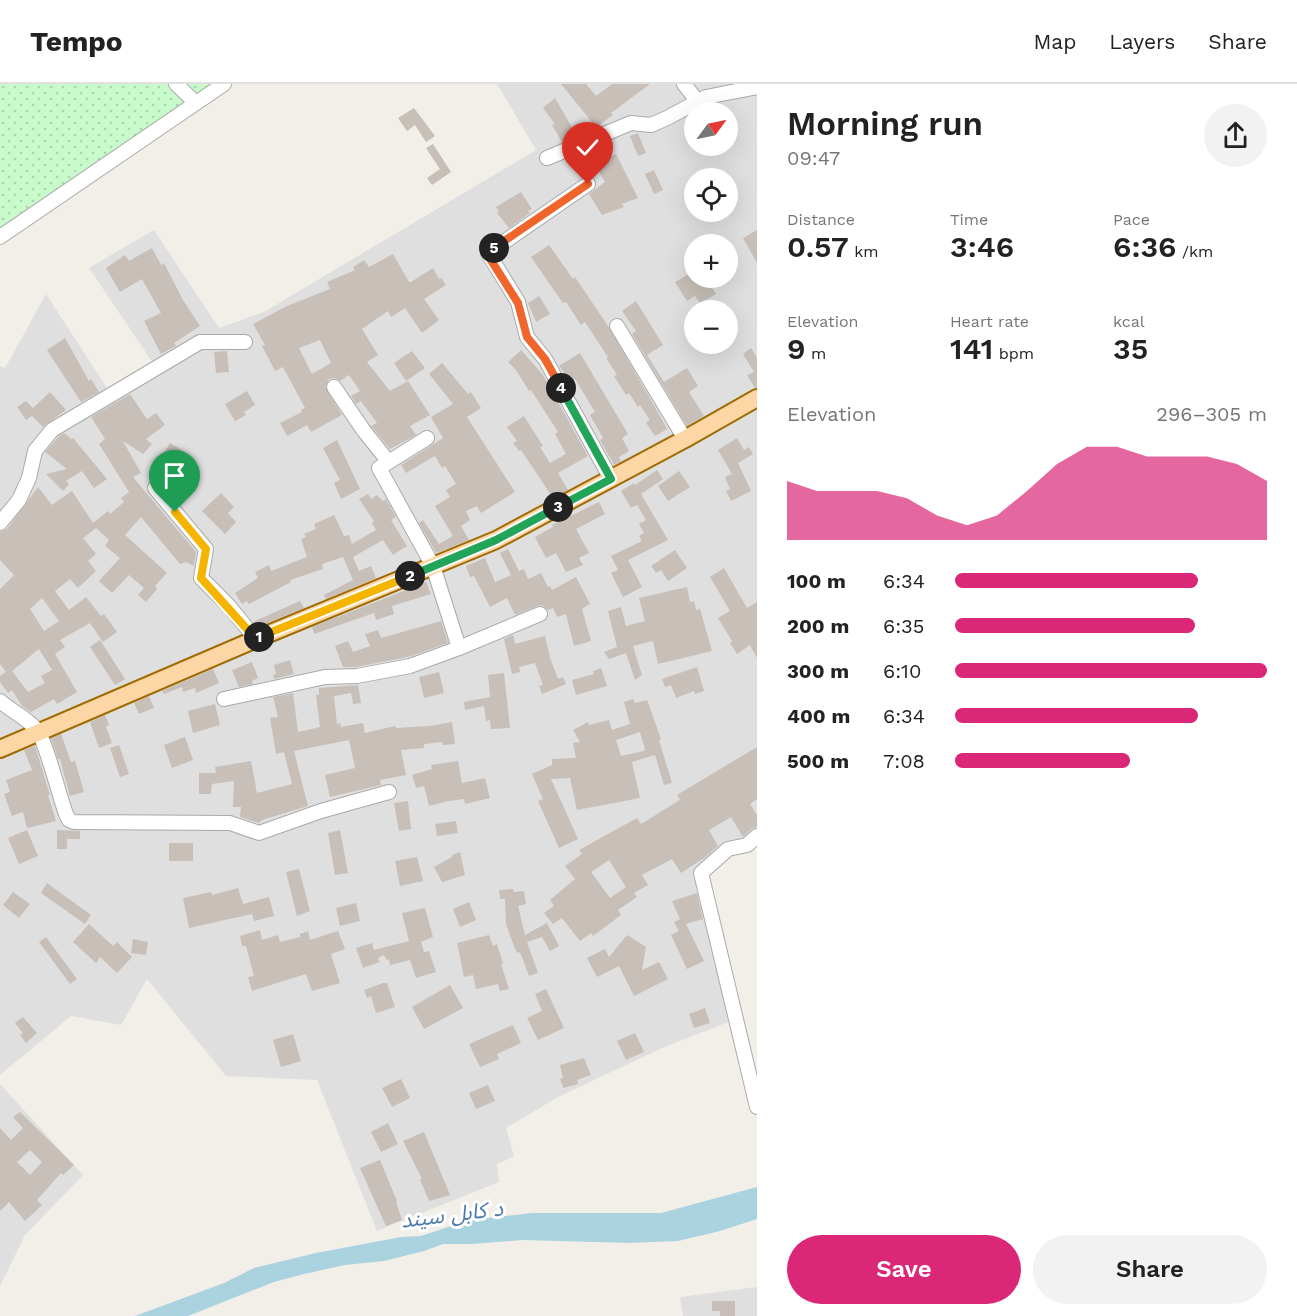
<!DOCTYPE html>
<html lang="en">
<head>
<meta charset="utf-8">
<style>
  body { margin:0; font-family:"Work Sans","Noto Sans Arabic",sans-serif; background:#f2f2f2; color:#222; height:100vh; display:flex; flex-direction:column; font-size:22px; white-space:nowrap }
  * { box-sizing:border-box; margin:0 }
  p { font-size:20px; color:#767676 }
  .icon { flex:none; width:33px; height:33px; fill:none; stroke:currentColor; stroke-width:2; stroke-linecap:round; stroke-linejoin:round }
  .map { position:relative; flex:1; overflow:hidden }
  .drawer { display:flex; flex-direction:column; background:#fff; width:540px }
  .drawer>* { flex:none }
  .needle { width:39px; rotate:57deg }
  .buttons { position:absolute; left:684px; top:18px; display:grid; gap:12px }
  .buttons a { display:grid; place-items:center; width:54px; height:54px; border-radius:50%; background:#fff; box-shadow:0 6px 24px #0002; font-size:30px }
  .pin { position:absolute; display:grid; place-items:center; width:51px; height:51px; color:#fff; margin:-62px -26px; border-radius:50% 50% 50% 0; rotate:-45deg; box-shadow:0 0 6px #0007 }
  .pin .icon { rotate:45deg }
  .km { position:absolute; width:30px; height:30px; margin:-15px; border-radius:50%; background:#222; color:#fff; font-size:16px; line-height:30px; text-align:center }
  .round { display:grid; place-items:center; flex:none; width:63px; height:63px; border-radius:32px; background:#f2f2f2 }
  .summary { display:flex; align-items:center; justify-content:space-between; height:102px; padding:0 30px }
  h1 { font-size:33px; font-weight:600; line-height:45px }
  .stats { display:grid; grid-template-columns:repeat(3,1fr); gap:9px; height:102px; padding:6px 30px }
  .stats div { display:grid; align-content:center }
  .stats b { font-size:30px; font-weight:600 }
  .stats small { font-size:16px; font-weight:400 }
  .stats p { font-size:16px }
  .chart { height:168px; padding:12px 30px }
  .chart p { display:flex; justify-content:space-between }
  .chart svg { width:100%; height:108px; margin-top:6px; fill:#db2777; opacity:.7 }
  .primary-button { display:flex; gap:12px; margin-top:auto; padding:12px 30px }
  .primary-button a { flex:1; height:69px; border-radius:36px; background:#db2777; color:#fff; font-size:24px; font-weight:600; line-height:69px; text-align:center }
  .primary-button a+a { background:#f2f2f2; color:#222 }
  ul { padding:0 30px; list-style:none; font-size:20px }
  li { display:grid; grid-template-columns:96px 72px 1fr; align-items:center; height:45px }
  li i { height:15px; border-radius:8px; background:#db2777 }
  header { display:flex; align-items:center; gap:36px; box-sizing:border-box; height:84px; padding:0 30px; background:#fff; border-bottom:2px solid #e0e0e0 }
  header strong { font-size:28px }
  nav { display:flex; gap:33px; margin-inline-start:auto; font-size:21px }
  main { display:flex; flex:1; min-height:0 }
  .map>svg:first-child { display:block }
  .residential { fill:#e0dfdf; fill-rule:evenodd }
  .park { fill:url(#park-dots) }
  .water { fill:#aad3df }
  .building { fill:#c7bfb8; fill-rule:evenodd }
  .lines { fill:none; stroke-linecap:round; stroke-linejoin:round }
  .minor-casing { stroke:#a9a9a9; stroke-width:16 }
  .major-casing { stroke:#a06b00; stroke-width:20 }
  .minor { stroke:#fff; stroke-width:14 }
  .major { stroke:#fcd6a4; stroke-width:16 }
  .split-1-casing { stroke:#fff; stroke-width:12 }
  .split-2-casing { stroke:#fff; stroke-width:12 }
  .split-3-casing { stroke:#fff; stroke-width:12 }
  .split-4-casing { stroke:#fff; stroke-width:12 }
  .split-5-casing { stroke:#fff; stroke-width:12 }
  .split-6-casing { stroke:#fff; stroke-width:12 }
  .split-1 { stroke:#f5b400; stroke-width:8 }
  .split-2 { stroke:#f5b400; stroke-width:8 }
  .split-3 { stroke:#22a559; stroke-width:8 }
  .split-4 { stroke:#22a559; stroke-width:8 }
  .split-5 { stroke:#f0652b; stroke-width:8 }
  .split-6 { stroke:#f0652b; stroke-width:8 }
  .labels { text-anchor:middle; dominant-baseline:central; stroke-width:6; stroke-linejoin:round; paint-order:stroke }
  .water-label { font-size:21px; font-style:italic; fill:#4a7aab; stroke:#fff }
</style>
</head>
<body>
<header>
<strong>Tempo</strong>
<nav><a>Map</a><a>Layers</a><a>Share</a></nav>
</header>
<main>
<div class="map">
<svg width="757" height="1232" viewBox="0 0 757 1232">
  <defs>
    <pattern id="park-dots" width="8" height="8" patternUnits="userSpaceOnUse" patternTransform="scale(1.5)"><rect width="8" height="8" fill="#c8facc"/><path d="M2 2h.1M6 6h.1" fill="none" stroke="#acd6af" stroke-width="1.8" stroke-linecap="round"/></pattern>
  </defs>
  <rect width="100%" height="100%" fill="#f2efe9"/>
  <!-- residential -->
  <g class="residential">
    <path d="M497,0H757V752L701,789L736,935L662,964L558,1013L506,1044L514,1072L497,1080L499,1098L377,1147L317,996L226,992L147,895L121,941L71,932L0,991V282L5,284L46,210L109,307L153,279L89,184L154,146L219,244L264,228L536,66ZM694,28H728V62H694ZM694,94H728V128H694ZM694,160H728V194H694ZM694,226H728V260H694Z"/>
    <polygon points="0,1000 83,1091 25,1151 0,1202"/>
    <polygon points="757,1203 757,1232 683,1232 680,1213"/>
  </g>
  <!-- park -->
  <polygon class="park" points="0,0 224,0 0,153"/>
  <!-- water -->
  <polygon class="water" points="757,1103 757,1135 720,1147 678,1157 629,1159 523,1156 471,1160 443,1160 424,1167 384,1177 345,1181 304,1190 274,1198 188,1232 135,1232 224,1199 254,1184 316,1169 401,1153 421,1152 469,1136 532,1129 661,1129"/>
  <!-- building -->
  <g class="building">
    <polygon points="561,0 586,0 596,12 612,0 650,0 611,29 613,31 596,43"/>
    <polygon points="555,14 577,52 562,58 552,41 555,40 543,24"/>
    <polygon points="414,24 435,52 426,58 415,41 407,47 398,34"/>
    <polygon points="638,49 646,69 638,72 630,52"/>
    <polygon points="433,60 451,88 432,101 427,94 440,85 426,64"/>
    <polygon points="616,70 638,114 622,120 624,123 602,131 589,110 605,98 595,81"/>
    <polygon points="654,86 663,106 654,110 645,90"/>
    <polygon points="521,108 532,125 528,127 530,129 509,144 497,129 499,128 496,123"/>
    <polygon points="757,146 757,179 743,154"/>
    <polygon points="549,161 573,195 575,193 608,242 655,323 667,345 655,352 646,339 650,336 640,321 638,323 629,309 626,311 614,292 617,291 606,274 608,273 585,238 581,241 566,218 563,219 531,173"/>
    <polygon points="152,164 161,181 164,179 183,216 200,242 174,259 176,262 161,270 144,237 161,229 142,195 120,208 106,184 125,171 129,177"/>
    <path d="M393,170L409,198H411L433,184L439,195L441,194L446,201L424,215L439,236L422,249L405,224L391,233L388,227L362,245L378,271L367,278L390,307L408,297L430,331L410,342L416,351L390,365L371,342L377,339L361,317L356,320L351,312L360,307L349,291L340,297L334,294L329,295L325,303L342,331L311,348L307,341L287,352L280,339L302,328L301,326L305,324L283,283L275,287L262,262L265,261L253,240L287,222L330,205L327,198L355,186L353,183L364,176L369,183ZM320,256L331,279L312,290L299,264Z"/>
    <polygon points="694,187 694,194 706,194 716,210 700,219 695,212 687,217 675,198"/>
    <polygon points="539,212 550,230 536,238 528,219"/>
    <polygon points="636,217 663,261 647,271 664,298 687,284 698,302 689,308 704,332 687,342 632,250 636,247 622,227"/>
    <polygon points="65,254 89,297 91,295 99,308 81,318 47,266"/>
    <polygon points="751,264 757,274 757,304 755,304 747,291 754,288 743,270"/>
    <polygon points="521,266 543,291 588,372 558,389 568,406 553,414 521,366 519,367 513,359 517,357 507,343 524,332 543,362 540,363 550,379 566,370 555,350 558,348 531,306 529,307 516,286 508,278"/>
    <polygon points="227,267 229,288 216,289 214,268"/>
    <polygon points="412,267 425,284 406,297 394,279"/>
    <polygon points="580,269 628,350 622,354 629,367 619,373 621,377 614,381 600,356 603,354 590,331 595,328 575,295 571,297 559,282"/>
    <polygon points="442,279 468,310 471,308 481,324 467,333 515,408 481,429 477,422 466,427 470,436 461,442 469,456 436,469 419,439 423,436 439,460 453,452 435,422 450,413 446,406 456,400 445,382 442,384 435,372 406,389 401,381 443,354 431,333 453,320 429,290"/>
    <polygon points="247,307 255,321 244,328 246,331 235,337 225,320"/>
    <polygon points="50,308 66,326 43,343 32,332 26,336 17,323 26,317 33,324"/>
    <path d="M130,310L147,335L156,329L165,341L146,355L152,360L143,370L123,357L141,389L133,393L196,468L194,482L186,478L180,480L141,433L125,451L167,489L155,502L157,505L146,518L138,511L144,504L129,491L112,509L99,497L120,474L105,462L109,456L96,444L83,454L96,470L88,477L96,487L78,504L70,495L55,507L69,526L86,513L101,532L104,530L117,548L103,558L90,539L60,556L65,563L55,570L77,608L57,620L54,615L31,628L22,622L12,606L8,609L0,598V592L6,588L0,580V505L14,491L0,476V448L7,445L38,403L52,421L72,407L93,439L108,427L110,430L124,418L121,414L129,408L99,360L105,355L91,333ZM42,514L59,537L44,547L30,525ZM39,565L52,586L41,592L45,599L28,608L12,587Z"/>
    <polygon points="64,349 71,355 73,354 107,395 94,404 82,387 66,397 69,400 63,407 46,390 67,385 45,368 58,353"/>
    <polygon points="737,354 744,366 749,363 753,370 738,379 751,407 731,417 726,407 730,405 725,393 732,390 718,366"/>
    <polygon points="337,356 360,405 341,415 334,399 340,396 323,364"/>
    <polygon points="170,359 185,368 172,388 158,379"/>
    <polygon points="657,386 663,395 641,410 668,456 628,476 642,503 623,513 611,489 618,486 611,472 642,457 639,452 644,449 639,440 646,436 637,421 631,424 621,407 634,399 635,401"/>
    <polygon points="679,387 690,403 668,417 658,402"/>
    <polygon points="221,409 234,423 228,429 236,438 225,450 202,427"/>
    <polygon points="368,410 371,415 377,411 383,417 386,415 396,433 391,436 407,462 393,471 383,456 353,473 359,487 371,482 376,494 326,515 324,511 353,496 343,473 322,480 323,485 290,496 291,498 249,520 247,517 242,520 235,509 258,494 255,488 269,481 271,487 307,473 301,455 306,453 304,450 316,445 314,440 334,431 344,452 349,451 352,460 376,446 372,439 374,437 359,415"/>
    <polygon points="599,418 605,430 576,445 589,469 579,474 583,481 566,488 556,469 546,474 535,453 553,443 552,441"/>
    <polygon points="508,465 519,487 524,485 528,495 541,489 548,503 550,502 552,506 576,493 590,520 582,525 591,557 574,562 566,530 557,533 553,524 548,526 542,521 537,522 515,531 507,514 490,523 474,492 470,493 466,482 485,474 495,498 511,491 500,469"/>
    <polygon points="675,466 687,484 668,497 661,486 656,489 651,482"/>
    <polygon points="724,484 747,524 757,518 757,574 750,561 737,570 730,559 732,557 718,534 730,527 710,493"/>
    <polygon points="426,498 431,510 392,522 394,530 376,536 374,529 314,550 312,543"/>
    <polygon points="687,503 690,518 694,517 696,526 700,525 712,567 658,580 653,557 633,562 642,591 635,596 626,569 609,575 604,568 617,563 608,527 621,523 626,542 645,537 639,514"/>
    <polygon points="300,517 304,524 258,543 253,538"/>
    <polygon points="441,537 448,559 408,573 356,583 343,583 335,562 348,557 353,568 370,562 365,550 378,546 381,554"/>
    <polygon points="513,551 515,560 545,552 550,574 558,595 563,593 566,600 542,610 539,602 543,601 535,579 519,583 520,588 512,590 504,555"/>
    <polygon points="100,556 125,595 115,601 90,563"/>
    <polygon points="290,576 294,590 274,595 273,591 276,590 274,581"/>
    <polygon points="252,578 258,594 252,597 253,600 239,603 232,586"/>
    <polygon points="697,583 704,607 695,610 694,607 676,614 671,601 665,603 662,595"/>
    <polygon points="601,584 607,602 576,611 572,596 594,590 593,587"/>
    <polygon points="213,585 219,599 196,609 195,604 183,608 182,603 164,610 162,607"/>
    <polygon points="439,588 444,609 424,614 419,593"/>
    <polygon points="504,589 510,644 491,645 490,636 486,637 484,622 465,626 464,618 490,613 488,591"/>
    <polygon points="358,601 361,619 353,620 351,609 334,612 337,640 340,639 341,643 363,639 365,649 395,642 396,644 430,642 452,638 455,660 443,661 442,658 424,660 424,664 401,666 406,691 380,696 381,701 330,713 325,691 355,684 349,656 294,667 308,722 262,736 259,739 240,733 241,723 233,723 234,697 212,700 211,710 199,710 199,689 216,689 215,683 251,677 257,709 292,700 284,668 276,670 270,634 278,633 273,613 293,609 298,648 320,643 316,611 319,611 319,604"/>
    <polygon points="149,612 154,624 139,630 134,619"/>
    <path d="M633,615L635,619L647,616L661,655L659,656L672,699L664,701L655,671L632,678L640,714L577,726L570,694L551,695L578,755L559,764L538,717L543,715L532,690L552,681V675L576,674L573,659L580,658L573,646L588,638L589,641L609,636L612,646L630,640L624,618ZM640,648L645,665L644,667L621,672L616,656Z"/>
    <polygon points="215,620 220,641 193,649 188,627"/>
    <polygon points="105,631 109,641 106,643 112,659 99,664 90,638"/>
    <polygon points="61,650 71,678 75,677 84,708 70,712 60,675 58,675 51,654"/>
    <polygon points="185,653 193,676 172,684 164,661"/>
    <polygon points="119,661 129,690 120,693 110,664"/>
    <polygon points="35,662 50,711 48,711 56,737 27,744 23,728 12,732 4,710 10,708 6,696 32,686 24,666"/>
    <path d="M757,663V715L750,720L757,731V743L751,745L743,753L731,733L709,746L718,762L704,774L681,789L672,775L642,791L648,801L634,809L637,813L618,826L621,831L593,852L591,849L580,857L562,834L553,840L544,829L554,822L550,816L575,795L565,782L582,770L579,766L637,734L641,740L680,716L677,711ZM609,776L626,803L610,814L591,788Z"/>
    <polygon points="458,677 462,699 485,694 490,714 465,720 464,715 449,717 429,722 424,702 416,704 412,691 432,685 431,681"/>
    <polygon points="408,717 411,745 399,747 394,719"/>
    <polygon points="456,737 458,749 437,752 435,740"/>
    <polygon points="27,746 38,772 19,780 8,754"/>
    <polygon points="57,746 80,747 80,755 67,755 67,765 57,765"/>
    <polygon points="340,746 348,789 335,791 328,749"/>
    <rect x="169" y="759" width="24" height="18"/>
    <polygon points="460,768 465,791 442,798 434,783 452,773 452,771"/>
    <polygon points="417,773 423,797 400,802 395,777"/>
    <polygon points="299,785 310,827 297,832 286,788"/>
    <polygon points="47,799 91,831 85,840 41,809"/>
    <polygon points="238,804 243,820 269,813 274,832 254,837 252,830 189,844 183,814 211,808 212,811"/>
    <polygon points="513,805 514,808 524,807 526,820 518,822 525,851 547,839 559,862 550,867 542,853 527,858 538,889 529,892 520,868 517,869 514,862 506,840 505,815 500,815 499,806"/>
    <polygon points="13,808 30,820 19,834 3,821"/>
    <polygon points="697,809 703,835 686,840 704,877 687,885 671,851 679,847 674,838 680,835 672,817"/>
    <polygon points="469,818 476,836 460,843 453,825"/>
    <polygon points="356,819 360,837 340,842 336,824"/>
    <polygon points="425,824 433,853 421,858 424,868 429,867 436,888 416,894 410,876 390,881 389,875 387,876 384,871 378,874 380,878 363,884 356,864 372,859 374,866 409,857 402,829"/>
    <polygon points="89,840 113,862 117,858 132,873 117,889 100,873 96,879 73,858"/>
    <polygon points="260,846 262,856 278,851 280,858 300,853 300,850 308,847 310,856 338,847 345,865 331,870 340,899 312,907 306,890 252,907 248,893 254,892 246,862 242,862 240,852"/>
    <polygon points="489,851 493,862 497,860 503,879 501,880 509,905 500,907 498,900 476,905 473,891 464,893 457,859"/>
    <polygon points="627,851 646,863 642,886 659,878 668,895 634,912 619,882 597,893 587,874 605,865 609,873"/>
    <polygon points="46,853 77,895 70,900 39,858"/>
    <polygon points="133,855 148,858 146,871 131,869"/>
    <polygon points="383,899 387,899 395,923 376,929 371,912 367,914 364,906"/>
    <polygon points="450,901 463,924 424,945 412,923"/>
    <polygon points="546,905 564,944 538,956 527,934 542,927 535,910"/>
    <polygon points="705,924 710,939 694,944 689,930"/>
    <polygon points="23,933 37,949 26,959 20,951 23,949 15,939"/>
    <polygon points="513,941 521,959 497,970 499,975 480,983 469,960"/>
    <polygon points="635,949 644,968 626,976 617,957"/>
    <polygon points="293,950 301,977 281,983 273,956"/>
    <polygon points="584,974 591,991 577,996 578,1000 563,1004 560,995 563,994 560,981"/>
    <polygon points="401,995 410,1014 392,1023 382,1004"/>
    <polygon points="488,1001 495,1017 476,1025 469,1009"/>
    <path d="M20,1028L74,1081L63,1091L61,1089L37,1116L42,1121L25,1137L9,1118L0,1127V1044L11,1056L23,1044L13,1033ZM30,1066L42,1078L30,1091L17,1078Z"/>
    <polygon points="388,1039 398,1060 381,1068 371,1048"/>
    <polygon points="424,1048 450,1111 429,1117 420,1095 422,1095 403,1057"/>
    <polygon points="380,1076 397,1117 396,1118 402,1136 386,1142 360,1084"/>
    <polygon points="712,1217 735,1217 735,1232 720,1232 720,1227 712,1227"/>
  </g>
  <g class="lines">
    <defs>
      <g id="minor">
        <polyline points="176,0 196,19"/>
        <polyline points="684,0 698,18"/>
        <polyline points="547,74 631,39 651,41 667,34 706,13 757,3"/>
        <polyline points="588,100 488,169 518,218 527,253 545,275 611,395"/>
        <polyline points="0,153 224,0"/>
        <polyline points="617,242 685,355"/>
        <polyline points="334,303 364,347 388,377"/>
        <polyline points="427,354 379,384 433,482 459,564"/>
        <polyline points="155,404 206,465 201,494 228,521 256,555"/>
        <polyline points="0,439 19,416 29,394 35,367 52,346 200,258 245,258"/>
        <polyline points="224,615 325,593 357,592 410,582 459,564 540,530"/>
        <path d="M0,617C12,628 25,632 37,646C45,655 60,714 66,730L69,736L74,738L230,739L259,749L321,727L389,708"/>
        <polyline points="757,752 747,761 728,765 701,789 757,1023"/>
      </g>
      <polyline id="major" points="0,665 256,555 496,456 685,355 757,314"/>
    </defs>
    <!-- minor casing -->
    <use href="#minor" class="minor-casing"/>
    <!-- major casing -->
    <use href="#major" class="major-casing"/>
    <!-- minor -->
    <use href="#minor" class="minor"/>
    <!-- major -->
    <use href="#major" class="major"/>
  </g>
  <g class="lines">
    <defs>
      <polyline id="split-1" points="175,428 206,465 201,494 256,555 259,553"/>
      <polyline id="split-2" points="259,553 410,492"/>
      <polyline id="split-3" points="410,492 496,456 558,423"/>
      <polyline id="split-4" points="558,423 611,395 561,304"/>
      <polyline id="split-5" points="494,164 488,169 489,173 518,219 527,253 545,275 561,304"/>
      <polyline id="split-6" points="494,164 588,100"/>
    </defs>
    <!-- split-1 casing -->
    <use href="#split-1" class="split-1-casing"/>
    <!-- split-2 casing -->
    <use href="#split-2" class="split-2-casing"/>
    <!-- split-3 casing -->
    <use href="#split-3" class="split-3-casing"/>
    <!-- split-4 casing -->
    <use href="#split-4" class="split-4-casing"/>
    <!-- split-5 casing -->
    <use href="#split-5" class="split-5-casing"/>
    <!-- split-6 casing -->
    <use href="#split-6" class="split-6-casing"/>
    <!-- split-1 -->
    <use href="#split-1" class="split-1"/>
    <!-- split-2 -->
    <use href="#split-2" class="split-2"/>
    <!-- split-3 -->
    <use href="#split-3" class="split-3"/>
    <!-- split-4 -->
    <use href="#split-4" class="split-4"/>
    <!-- split-5 -->
    <use href="#split-5" class="split-5"/>
    <!-- split-6 -->
    <use href="#split-6" class="split-6"/>
  </g>
  <g class="labels">
    <!-- water labels -->
    <g class="water-label">
      <text transform="translate(452 1130) rotate(-7)">د کابل سيند</text>
    </g>
  </g>
</svg>
<div class="buttons">
<a><svg class="needle" viewBox="-14 -14 28 28"><path d="M0-13l5 13h-10z" fill="#e53935"/><path d="M0 13l5-13h-10z" fill="#767676"/></svg></a>
<a><svg class="icon" aria-label="locate" viewBox="0 0 24 24"><circle cx="12" cy="12" r="6"/><path d="M12 2v4M12 18v4M2 12h4M18 12h4"/></svg></a>
<a>+</a>
<a>−</a>
</div>
<div class="pin" style="left:175px;top:428px;background:#1e9e55"><svg class="icon" aria-label="arrive" viewBox="0 0 24 24"><path d="M6 21V4h12l-3 4 3 4H6"/></svg></div>
<div class="pin" style="left:588px;top:100px;background:#d93025"><svg class="icon" aria-label="check" viewBox="0 0 24 24"><path d="M5 12l5 5 9-10"/></svg></div>
<b class="km" style="left:259px;top:553px">1</b>
<b class="km" style="left:410px;top:492px">2</b>
<b class="km" style="left:558px;top:423px">3</b>
<b class="km" style="left:561px;top:304px">4</b>
<b class="km" style="left:494px;top:164px">5</b>
</div>
<section class="drawer">
<div class="summary"><div><h1>Morning run</h1><p>09:47</p></div><a class="round"><svg class="icon" aria-label="share" viewBox="0 0 24 24"><path d="M12 15V3M7 8l5-5 5 5M5 13v7h14v-7"/></svg></a></div>
<div class="stats">
<div><p>Distance</p><b>0.57<small> km</small></b></div>
<div><p>Time</p><b>3:46</b></div>
<div><p>Pace</p><b>6:36<small> /km</small></b></div>
</div>
<div class="stats">
<div><p>Elevation</p><b>9<small> m</small></b></div>
<div><p>Heart rate</p><b>141<small> bpm</small></b></div>
<div><p>kcal</p><b>35</b></div>
</div>
<div class="chart"><p><span>Elevation</span>296–305 m</p>
<svg viewBox="0 0 160 44" preserveAspectRatio="none"><path d="M0 44V20L10 24L20 24L30 24L40 27L50 34L60 38L70 34L80 24L90 13L100 6L110 6L120 10L130 10L140 10L150 13L160 20V44z"/></svg>
</div>
<ul>
<li><b>100 m</b>6:34<i style="width:78%"></i></li>
<li><b>200 m</b>6:35<i style="width:77%"></i></li>
<li><b>300 m</b>6:10<i style="width:100%"></i></li>
<li><b>400 m</b>6:34<i style="width:78%"></i></li>
<li><b>500 m</b>7:08<i style="width:56%"></i></li>
</ul>
<div class="primary-button"><a>Save</a><a>Share</a></div>
</section>
</main>
</body>
</html>
